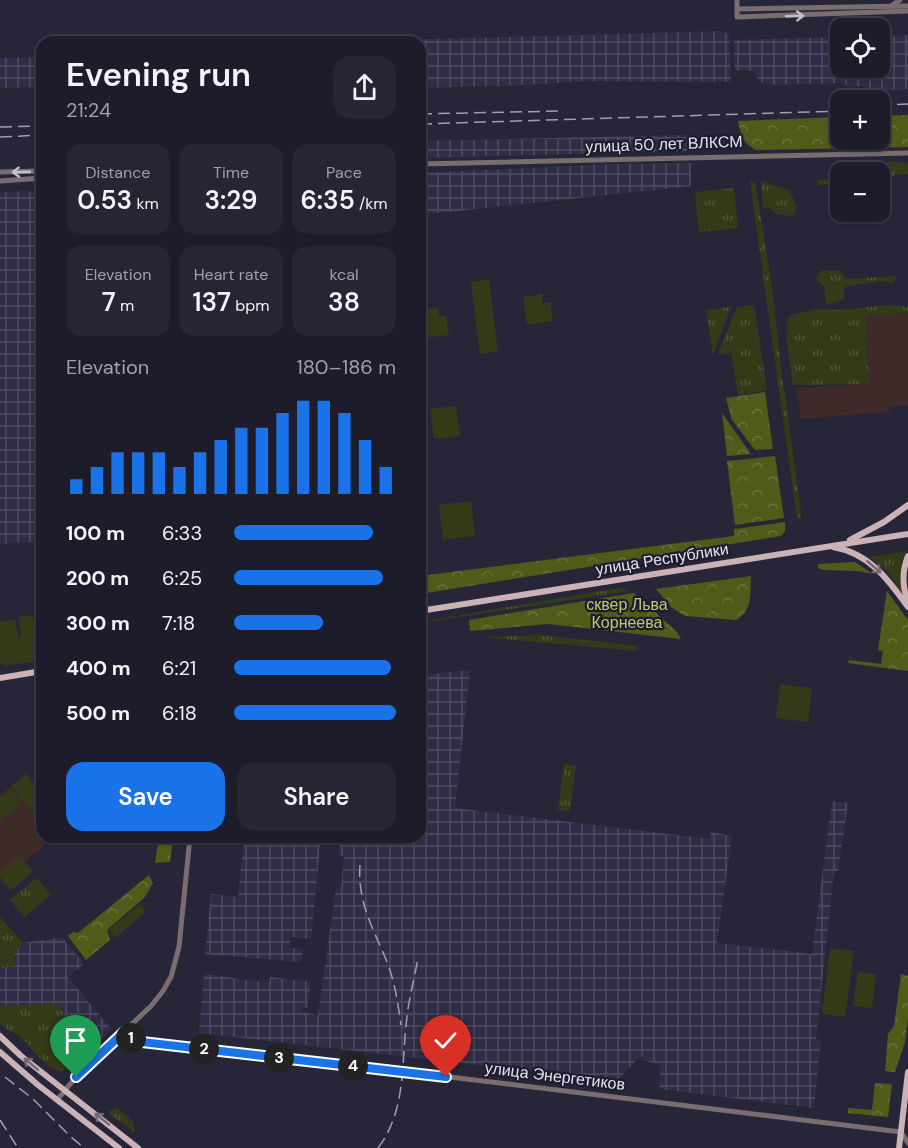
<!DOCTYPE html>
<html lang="en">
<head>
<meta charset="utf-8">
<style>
  body { margin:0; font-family:"DM Sans",sans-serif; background:#252533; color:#f1f3f6; height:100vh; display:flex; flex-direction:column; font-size:22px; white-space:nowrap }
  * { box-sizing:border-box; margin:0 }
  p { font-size:20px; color:#a0a1a9 }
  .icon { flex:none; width:33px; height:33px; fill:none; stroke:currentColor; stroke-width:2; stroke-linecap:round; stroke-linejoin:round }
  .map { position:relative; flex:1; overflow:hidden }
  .side { position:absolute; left:36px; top:36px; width:390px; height:807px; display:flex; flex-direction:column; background:#1d1c2b; border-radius:18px; box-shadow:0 2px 4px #0004,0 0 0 2px #3b3a47 }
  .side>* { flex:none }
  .controls { position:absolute; left:830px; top:18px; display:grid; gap:12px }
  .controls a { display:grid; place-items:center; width:60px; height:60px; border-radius:12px; background:#1d1c2b; box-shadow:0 2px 4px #0004,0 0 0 2px #3b3a47; font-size:30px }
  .pin { position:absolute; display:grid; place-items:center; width:51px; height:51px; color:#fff; margin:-62px -26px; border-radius:50% 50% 50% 0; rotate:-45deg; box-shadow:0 0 6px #0007 }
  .pin .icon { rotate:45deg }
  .km { position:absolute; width:30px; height:30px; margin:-15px; border-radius:50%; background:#222; color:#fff; font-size:16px; line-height:30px; text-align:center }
  .round { display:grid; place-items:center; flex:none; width:63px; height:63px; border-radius:18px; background:#252533 }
  .headline { display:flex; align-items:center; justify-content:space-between; height:102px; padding:0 30px }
  h1 { font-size:33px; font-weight:600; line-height:45px }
  .stats { display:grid; grid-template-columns:repeat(3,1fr); gap:9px; height:102px; padding:6px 30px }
  .stats div { display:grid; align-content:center; border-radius:15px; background:#252533; text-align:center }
  .stats b { font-size:26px; font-weight:600 }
  .stats small { font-size:16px; font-weight:400 }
  .stats p { font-size:16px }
  .chart { height:168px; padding:12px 30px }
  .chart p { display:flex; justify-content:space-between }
  .chart svg { width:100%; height:108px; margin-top:6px; stroke:#1a73e8; stroke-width:6 }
  .primary-button { display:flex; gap:12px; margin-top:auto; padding:12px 30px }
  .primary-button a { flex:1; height:69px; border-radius:18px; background:#1a73e8; color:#fff; font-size:24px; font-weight:600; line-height:69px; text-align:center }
  .primary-button a+a { background:#252533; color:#f1f3f6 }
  ul { padding:0 30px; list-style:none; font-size:20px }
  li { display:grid; grid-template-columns:96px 72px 1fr; align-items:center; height:45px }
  li i { height:15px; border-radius:8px; background:#1a73e8 }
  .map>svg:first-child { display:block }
  .commercial { fill:#3e2a28 }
  .industrial { fill:url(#industrial-grid) }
  .education { fill:#3e2b27 }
  .grass { fill:url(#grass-tufts) }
  .forest { fill:url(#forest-crowns) }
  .park { fill:#343a17 }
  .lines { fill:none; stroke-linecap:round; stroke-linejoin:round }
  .minor { stroke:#7a6d6f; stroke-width:5 }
  .major { stroke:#cbb2b6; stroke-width:6 }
  .rail { stroke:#a09fae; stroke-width:1.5; stroke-dasharray:12 6; stroke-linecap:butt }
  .oneway { stroke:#c4c0c9 }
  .oneway2 { stroke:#746872 }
  .route-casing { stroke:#fff; stroke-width:12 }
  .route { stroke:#1a73e8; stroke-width:8 }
  .labels { text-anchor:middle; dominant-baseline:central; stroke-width:4.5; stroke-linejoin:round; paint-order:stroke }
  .street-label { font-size:16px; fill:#e4e3f0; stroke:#1e1d2f }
  .park-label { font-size:16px; fill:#bacb6f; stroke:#1e1d2f }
</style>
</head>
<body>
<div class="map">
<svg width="908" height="1148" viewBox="0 0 908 1148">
  <defs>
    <pattern id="industrial-grid" width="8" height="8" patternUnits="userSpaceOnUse" patternTransform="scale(1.5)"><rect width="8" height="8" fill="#302e47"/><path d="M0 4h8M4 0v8" fill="none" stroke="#4e4c62"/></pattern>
    <pattern id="grass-tufts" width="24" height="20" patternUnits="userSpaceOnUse" patternTransform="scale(1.5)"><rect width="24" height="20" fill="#343a17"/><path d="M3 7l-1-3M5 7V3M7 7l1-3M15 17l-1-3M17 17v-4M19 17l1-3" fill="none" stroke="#515639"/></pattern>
    <pattern id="forest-crowns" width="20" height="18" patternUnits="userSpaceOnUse" patternTransform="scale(1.5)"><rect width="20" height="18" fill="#515b19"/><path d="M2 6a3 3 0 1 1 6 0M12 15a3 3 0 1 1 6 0" fill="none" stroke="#6a723b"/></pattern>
  </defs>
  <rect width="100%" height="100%" fill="#272639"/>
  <!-- commercial -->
  <polygon class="commercial" points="908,313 908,406 890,406 889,412 801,419 796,388 869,384 866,316"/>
  <!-- industrial -->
  <g class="industrial">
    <polygon points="722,31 729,34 731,82 585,81 528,85 420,88 420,42 330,42"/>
    <polygon points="908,35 908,89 878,90 859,86 849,87 843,83 775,85 760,82 754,71 735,70 734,40 840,37 840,68 879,68 879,36"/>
    <polygon points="42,57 42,87 0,88 0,58"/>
    <polygon points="688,135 688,150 686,151 420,158 420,141"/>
    <polygon points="691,163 691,186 420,215 420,173 615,164"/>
    <polygon points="42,191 42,541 0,544 0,192"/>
    <polygon points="470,670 455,808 710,839 711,832 732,836 717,943 812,954 832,801 848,803 838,871 834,871 816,1039 821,1040 814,1108 659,1089 661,1065 643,1060 645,1056 638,1058 617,1081 199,1033 204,974 269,983 270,977 311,982 307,1008 302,1008 302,1012 318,1015 336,888 341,888 344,856 338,855 340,837 420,837 420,675"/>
    <polygon points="244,837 321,837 311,939 290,937 290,948 303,949 301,962 205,954 211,894 238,897"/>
    <polygon points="62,937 84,964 68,977 111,1029 93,1047 56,1004 0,1006 0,968 15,966 14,954 23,943"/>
  </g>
  <!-- education -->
  <polygon class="education" points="26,773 42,793 42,837 55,837 25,861 33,872 10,891 0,878 0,796"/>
  <!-- grass -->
  <g class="grass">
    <polygon points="890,161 908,163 908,174 879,177 884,164"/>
    <polygon points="846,168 867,169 871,172 840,172 840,184 818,185 818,180 836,179 837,170"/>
    <path d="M750,181L755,182C763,231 772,280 777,330C779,341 782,387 785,393L801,513V517L797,519Z"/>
    <path d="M761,181C783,191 788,181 797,208L792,216L777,214L769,208L763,209Z"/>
    <polygon points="734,188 738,228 699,232 695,192"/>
    <polygon points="828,270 840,270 845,279 898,276 892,283 882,281 848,286 844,288 844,300 827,304 825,298 825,287 818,281 817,277 821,271"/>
    <polygon points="754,305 767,390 738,395 731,353 718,355 737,307"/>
    <path d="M892,305L908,307V313L866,316L869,384L793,385C791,368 782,328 790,315L816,309L838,310Z"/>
    <polygon points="731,307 713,354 706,310"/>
    <polygon points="907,551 901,561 901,592 888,572 869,557"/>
    <polygon points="618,588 630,591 420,623 420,622"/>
    <polygon points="540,635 637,646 636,651 481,637"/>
    <polygon points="564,764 576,766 570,811 558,810"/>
    <polygon points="37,878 51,895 24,917 10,900"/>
    <polygon points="0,917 23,943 14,954 15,966 0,968"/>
    <path d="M56,1004L93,1047C85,1054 77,1064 68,1069C53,1078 32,1049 23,1039C16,1032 7,1031 0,1024V1006Z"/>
    <path d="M117,1108C125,1115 137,1120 134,1132L107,1112Z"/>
  </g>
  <!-- forest -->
  <g class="forest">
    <path d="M908,115V147L756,150C743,143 741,136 738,121L840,117V140H879V116Z"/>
    <polygon points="765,392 773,449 755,450 732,420 726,398"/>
    <polygon points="722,413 751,454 727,456"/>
    <polygon points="775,456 784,518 735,525 727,461"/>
    <polygon points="785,522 785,531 781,536 420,594 420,576 734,536 734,529"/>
    <polygon points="855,562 873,574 857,571 823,570 818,568 818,564"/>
    <path d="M751,576C750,593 753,611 736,620L685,616L672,608L656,589Z"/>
    <polygon points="887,591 908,620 908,671 848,663 849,660 881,664 883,651 878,650"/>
    <polygon points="634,593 677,632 681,639 548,624 470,631 469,620"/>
    <polygon points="159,837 173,837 170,862 155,863"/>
    <polygon points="149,875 153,883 145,897 107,930 110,940 86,960 68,936 73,932 78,933"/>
    <polygon points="901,974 908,976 908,1018 905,1042 895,1072 885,1071 888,1034 894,1026"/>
    <polygon points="875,1083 892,1084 888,1117 848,1113 848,1108 872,1110"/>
  </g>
  <!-- park -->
  <g class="park">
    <polygon points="489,279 498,351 480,354 471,282"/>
    <polygon points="542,294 543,303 550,302 553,321 527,325 523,297"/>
    <polygon points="438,308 439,316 446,316 449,335 423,338 420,310"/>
    <polygon points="456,406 460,436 434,439 430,409"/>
    <polygon points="471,501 475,536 443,540 439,505"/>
    <polygon points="30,615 42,625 42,660 4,666 0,662 0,622 15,620 19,639 21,636 19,617"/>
    <polygon points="780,684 812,688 808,722 776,718"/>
    <polygon points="26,775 42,794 42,818 40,820 12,787"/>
    <polygon points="10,789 22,803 0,821 0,797"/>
    <polygon points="19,856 32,872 11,890 0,876 0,871"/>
    <polygon points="140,904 146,912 115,938 108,930"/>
    <polygon points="830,948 854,951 845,1017 822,1014"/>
    <polygon points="858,972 876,974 872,1008 853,1006"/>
  </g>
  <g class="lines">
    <!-- minor -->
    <g class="minor">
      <polyline points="737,0 737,17 908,11"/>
      <polyline points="891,6 900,0"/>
      <polyline points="737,9 908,6"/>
      <polyline points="420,164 908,153"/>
      <polyline points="0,172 42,171"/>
      <polyline points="0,181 42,178"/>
      <polyline points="124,1032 142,1042 458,1078 901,1132 908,1143"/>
      <polyline points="57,1100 76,1077 151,1006 163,991 171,977 179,947 190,837"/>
    </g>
    <!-- major -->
    <g class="major">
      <polyline points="850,540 884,522 908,505"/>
      <path d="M833,547C869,553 888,579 908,607"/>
      <path d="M908,556C902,570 902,587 908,601"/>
      <polyline points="420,611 908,534"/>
      <polyline points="0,678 42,671"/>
      <polyline points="0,1036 21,1056 138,1148"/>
      <polyline points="0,1052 38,1085 119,1148"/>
      <polyline points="899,1148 908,1072"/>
    </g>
    <!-- rail -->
    <g class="rail">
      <polyline points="879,105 908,104"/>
      <polyline points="420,114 561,111"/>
      <polyline points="420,124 840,111"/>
      <polyline points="0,127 42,126"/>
      <polyline points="0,137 42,135"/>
      <path d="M360,865C357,902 374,930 387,962C395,982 398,1004 401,1025"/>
      <polyline points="5,1077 33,1099 71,1137 84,1148"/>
      <polyline points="0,1120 18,1148"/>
      <path d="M378,1148C407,1110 401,1062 407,1017C409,997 415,977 418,957"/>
    </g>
  </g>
  <!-- one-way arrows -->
  <defs><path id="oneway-shaft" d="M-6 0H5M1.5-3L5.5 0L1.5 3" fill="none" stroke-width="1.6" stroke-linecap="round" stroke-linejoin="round" transform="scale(1.5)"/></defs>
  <g class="oneway">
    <use href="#oneway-shaft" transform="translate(795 16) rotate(-2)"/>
    <use href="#oneway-shaft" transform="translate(21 172) rotate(178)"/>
  </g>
  <g class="oneway2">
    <use href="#oneway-shaft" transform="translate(874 567) rotate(41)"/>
    <use href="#oneway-shaft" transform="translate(31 1064) rotate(-141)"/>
    <use href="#oneway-shaft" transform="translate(102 1119) rotate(-141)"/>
  </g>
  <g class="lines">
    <defs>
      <polyline id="route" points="76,1077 124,1032 142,1042 446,1077"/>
    </defs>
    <!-- route casing -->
    <use href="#route" class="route-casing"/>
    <!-- route -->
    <use href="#route" class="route"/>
  </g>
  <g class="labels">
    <!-- street labels -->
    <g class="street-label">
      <text transform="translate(664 144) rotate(-2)">улица 50 лет ВЛКСМ</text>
      <text transform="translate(662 559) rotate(-9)">улица Республики</text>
      <text transform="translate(555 1076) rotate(7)">улица Энергетиков</text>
    </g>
    <!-- park labels -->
    <g class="park-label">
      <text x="627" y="604">сквер Льва<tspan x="627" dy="18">Корнеева</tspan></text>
    </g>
  </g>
</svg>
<div class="controls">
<a><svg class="icon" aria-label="locate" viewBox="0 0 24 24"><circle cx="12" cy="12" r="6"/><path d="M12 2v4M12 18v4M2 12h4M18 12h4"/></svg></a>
<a>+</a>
<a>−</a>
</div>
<div class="pin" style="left:76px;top:1077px;background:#1e9e55"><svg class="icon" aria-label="arrive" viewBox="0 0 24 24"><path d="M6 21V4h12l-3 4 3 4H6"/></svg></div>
<div class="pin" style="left:446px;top:1077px;background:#d93025"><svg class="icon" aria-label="check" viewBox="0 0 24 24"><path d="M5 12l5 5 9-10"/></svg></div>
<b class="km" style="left:131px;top:1038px">1</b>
<b class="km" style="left:204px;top:1049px">2</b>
<b class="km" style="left:279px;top:1058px">3</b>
<b class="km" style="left:353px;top:1066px">4</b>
<section class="side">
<div class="headline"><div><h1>Evening run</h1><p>21:24</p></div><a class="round"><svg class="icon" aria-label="share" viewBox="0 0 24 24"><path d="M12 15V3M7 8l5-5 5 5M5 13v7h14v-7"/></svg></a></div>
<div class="stats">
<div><p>Distance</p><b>0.53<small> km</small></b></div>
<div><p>Time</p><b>3:29</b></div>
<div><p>Pace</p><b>6:35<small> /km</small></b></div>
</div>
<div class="stats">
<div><p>Elevation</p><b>7<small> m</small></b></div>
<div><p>Heart rate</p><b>137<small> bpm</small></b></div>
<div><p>kcal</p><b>38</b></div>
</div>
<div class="chart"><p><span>Elevation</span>180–186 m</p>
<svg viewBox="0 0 160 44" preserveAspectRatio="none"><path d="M5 44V38M15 44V33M25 44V27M35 44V27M45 44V27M55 44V33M65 44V27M75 44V22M85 44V17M95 44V17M105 44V11M115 44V6M125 44V6M135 44V11M145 44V22M155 44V33"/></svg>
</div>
<ul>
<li><b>100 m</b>6:33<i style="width:86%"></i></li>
<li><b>200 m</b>6:25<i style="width:92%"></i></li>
<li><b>300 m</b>7:18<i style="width:55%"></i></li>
<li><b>400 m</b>6:21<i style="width:97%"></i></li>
<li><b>500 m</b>6:18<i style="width:100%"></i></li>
</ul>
<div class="primary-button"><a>Save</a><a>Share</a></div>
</section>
</div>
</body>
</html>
